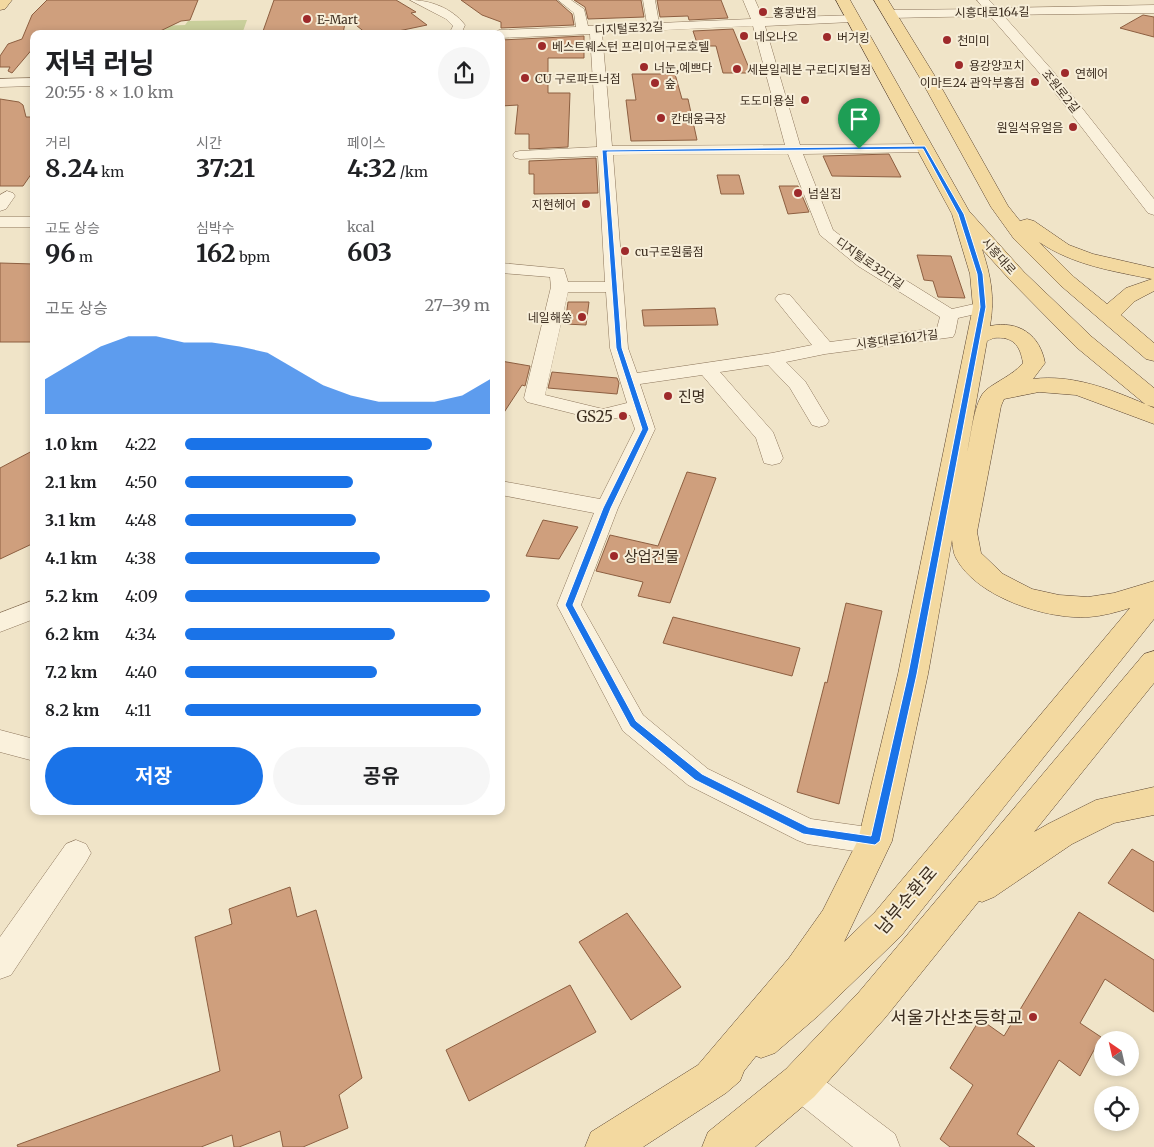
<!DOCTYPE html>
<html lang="ko">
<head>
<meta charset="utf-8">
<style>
  body { margin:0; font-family:Merriweather,"Noto Sans KR",serif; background:#f6f6f6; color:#202124; height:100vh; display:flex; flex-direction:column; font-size:19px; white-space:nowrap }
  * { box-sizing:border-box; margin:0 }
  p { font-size:16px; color:#757577 }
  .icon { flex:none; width:28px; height:28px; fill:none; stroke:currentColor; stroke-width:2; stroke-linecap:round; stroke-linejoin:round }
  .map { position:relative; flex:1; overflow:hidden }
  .sheet { position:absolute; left:30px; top:30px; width:475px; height:785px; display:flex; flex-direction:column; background:#fff; border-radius:10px; box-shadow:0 2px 8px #0003 }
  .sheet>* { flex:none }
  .needle { width:32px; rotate:326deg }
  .buttons { position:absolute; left:1094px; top:1031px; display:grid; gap:10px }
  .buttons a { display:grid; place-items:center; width:45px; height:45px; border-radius:50%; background:#fff; box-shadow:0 2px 8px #0003; font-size:25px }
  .pin { position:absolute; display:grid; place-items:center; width:42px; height:42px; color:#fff; margin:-51px -21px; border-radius:50% 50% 50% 0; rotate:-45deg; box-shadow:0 0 5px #0007 }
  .pin .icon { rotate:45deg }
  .round { display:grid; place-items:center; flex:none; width:52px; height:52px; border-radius:26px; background:#f6f6f6 }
  .overview { display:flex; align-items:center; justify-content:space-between; height:85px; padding:0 15px }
  h1 { font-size:28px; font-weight:700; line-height:38px }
  .metrics { display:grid; grid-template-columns:repeat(3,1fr); gap:8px; height:85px; padding:5px 15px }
  .metrics div { display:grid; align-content:center }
  .metrics b { font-size:25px; font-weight:700 }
  .metrics small { font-size:14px; font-weight:400 }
  .metrics p { font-size:14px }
  .chart { height:140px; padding:10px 15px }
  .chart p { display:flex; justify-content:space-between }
  .chart svg { width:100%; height:90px; margin-top:5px; fill:#1a73e8; opacity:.7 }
  .primary-button { display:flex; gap:10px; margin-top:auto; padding:10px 15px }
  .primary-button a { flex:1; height:58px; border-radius:30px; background:#1a73e8; color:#fff; font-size:20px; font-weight:700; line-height:58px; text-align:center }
  .primary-button a+a { background:#f6f6f6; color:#202124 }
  ul { padding:0 15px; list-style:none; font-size:16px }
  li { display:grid; grid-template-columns:80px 60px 1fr; align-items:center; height:38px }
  li i { height:12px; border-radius:6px; background:#1a73e8 }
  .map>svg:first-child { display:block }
  .green { fill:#c9cf9b }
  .building { fill:#cf9f7d; stroke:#8d5f41 }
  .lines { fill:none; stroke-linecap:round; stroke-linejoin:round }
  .minor-casing { stroke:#8d765c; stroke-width:1 }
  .major-casing { stroke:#5b4430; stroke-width:1 }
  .minor { fill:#faf1dc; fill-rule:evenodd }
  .major { fill:#f3d9a0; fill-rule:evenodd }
  .route { fill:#1a73e8; stroke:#fff; fill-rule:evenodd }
  .poi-dot { fill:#9e2a2b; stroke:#f7eed8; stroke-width:2 }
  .labels { text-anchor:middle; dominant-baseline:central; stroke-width:4; stroke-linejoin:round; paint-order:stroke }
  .far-poi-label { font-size:12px; fill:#3d2e20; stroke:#f7eed8; text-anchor:start }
  .far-street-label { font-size:12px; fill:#3d2e20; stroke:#f7eed8 }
  .poi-label { font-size:15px; fill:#3d2e20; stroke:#f7eed8; text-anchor:start }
  .near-street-label { font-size:18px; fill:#3d2e20; stroke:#f7eed8 }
  .near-poi-label { font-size:18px; fill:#3d2e20; stroke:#f7eed8; text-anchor:end }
</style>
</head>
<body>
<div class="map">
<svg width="1154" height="1147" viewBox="0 0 1154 1147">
  <rect width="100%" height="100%" fill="#f0e4c8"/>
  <!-- green -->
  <polygon class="green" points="247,20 242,34 154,34 127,27 185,25 188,21"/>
  <!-- building -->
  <g class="building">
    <polygon points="47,0 198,0 190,20 181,21 154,34 34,34 34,47 12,73 8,71 10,67 0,67 0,56 8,44 22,39 32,15"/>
    <polygon points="274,0 396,0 416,12 411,13 427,25 384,34 367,34 346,17 343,34 262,34"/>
    <polygon points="461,0 556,0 572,14 574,25 501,28 501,22 482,15"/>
    <polygon points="574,0 641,0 644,17 588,19 585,7"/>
    <polygon points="657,0 721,0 728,18 689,20 688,16 660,17"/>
    <polygon points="1143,15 1154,17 1154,37 1120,28"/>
    <polygon points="733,29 751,73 723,73 716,46 698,46 693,31"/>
    <polygon points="584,36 584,58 548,58 548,93 570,93 568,147 529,149 529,134 515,134 518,105 501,106 501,40"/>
    <polygon points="632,74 675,74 682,99 688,99 697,140 631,141 626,100 636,100"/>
    <polygon points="0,99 19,102 23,105 26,117 34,117 34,170 23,186 0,186"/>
    <polygon points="889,154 901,177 832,176 823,156"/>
    <polygon points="596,158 598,193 534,194 534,174 529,174 529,161"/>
    <polygon points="717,175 739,175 744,194 721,194"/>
    <polygon points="779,186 798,186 809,212 788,214"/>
    <polygon points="917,255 951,256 965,298 938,297 933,281 924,280"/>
    <polygon points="0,263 34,264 34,342 0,342"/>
    <polygon points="568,302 589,302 586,325 565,324"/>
    <polygon points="715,308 718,325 644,326 642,310"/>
    <polygon points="501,361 530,366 525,386 522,385 501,417"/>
    <polygon points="552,372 617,378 619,383 617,394 548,388"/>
    <polygon points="34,450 34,543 0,559 0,468"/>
    <polygon points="687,472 716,478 670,603 638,596 643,582 596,571 610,535 658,546"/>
    <polygon points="543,520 578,527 559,559 526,556"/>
    <polygon points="846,603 882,611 839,804 797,792 825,682 827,683"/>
    <polygon points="673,617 800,648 792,676 663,643"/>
    <polygon points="1132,849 1154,862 1154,912 1108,883"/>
    <polygon points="290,887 297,917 316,910 362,1078 339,1095 348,1128 303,1147 283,1147 280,1131 239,1147 234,1147 232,1135 201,1147 18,1147 17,1145 220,1071 195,937 232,924 229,909"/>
    <polygon points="1079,912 1154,960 1154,1012 1105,979 1080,1023 1101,1037 1080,1076 1059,1060 1017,1134 1035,1147 950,1147 940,1139 973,1085 950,1068 980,1019 1004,1036"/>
    <polygon points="627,913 681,987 631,1020 579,942"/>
    <polygon points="570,985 596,1032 469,1101 446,1050"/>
  </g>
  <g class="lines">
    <defs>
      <g id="minor">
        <path d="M410,0C430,0 452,8 465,25L461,34H449L453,26L446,19Z"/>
        <path d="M558,0H571L584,9L588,26L647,24L643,0H655L659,23L751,19L743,0H755L763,18L856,15L858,18L852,22L765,26L800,145L925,144L930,145L932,148L930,151L925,152L803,154L833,230L870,258L952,309L983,302L989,303L992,307L989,311L958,318L955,333L953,337L825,354L786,362L805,381L829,421L826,425L819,427L812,425L790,388L768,365L720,372L773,432L783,458L780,463L772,465L764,463L756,438L702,375L640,384L655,429L618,508L581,605L643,715L708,769L811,819L875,828L885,832L890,841L885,850L875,854L807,844L797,840L688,785L623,731L557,605L594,513L501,495V481L600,499L635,429L630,415L603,421L527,402L524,398L551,287L550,277L501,273V263L564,269L568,282H605L598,156L520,159L515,158L513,155L515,152L520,151L597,147L590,34L501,38V34H493L499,30L576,27L574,13ZM753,26L785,145L612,146L602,33ZM788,154L820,235L858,266L940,317L937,328L830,342L790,295L784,294L778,295L775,299L812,345L772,353L637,373L628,348L613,155ZM568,292H606L610,348L627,403L603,409L545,395Z"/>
        <polygon points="977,0 989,0 997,8 1154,5 1154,13 1003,15 1052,70 1154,199 1154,215 1148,213 1042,76 990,16 889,18 883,14 889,10 984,9"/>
        <polygon points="34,78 34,86 0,87 0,79"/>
        <polygon points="7,191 13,193 15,196 6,209 0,211 0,195"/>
        <rect x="0" y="217" width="34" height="10"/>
        <polygon points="34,600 34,619 0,632 0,613"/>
        <polygon points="0,730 34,739 34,761 0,752"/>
        <polygon points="76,840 86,844 91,853 86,862 11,975 0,979 0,937 66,844"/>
        <polygon points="800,1066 812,1071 895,1134 900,1147 853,1147 788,1095 783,1083 788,1071"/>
      </g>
      <g id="major">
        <polygon points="0,0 12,0 5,9 0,10"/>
        <path d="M836,0H850L969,211L1024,272L1092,337L1154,388V407L1147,405L1154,408V424L1076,395L1039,392L1004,399L1001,406L977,532L981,553L1003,574L1032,589L1059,595L1088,597L1114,593L1154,581V619L901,936L818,1016L775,1053L761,1058L756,1056L744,1071L740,1081L726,1093L643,1147H585L591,1132L698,1065L789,958L823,910L858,840L898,674L973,307L970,274L952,214ZM982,249L1010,280L1076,347L1145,404C1110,389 1072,374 1033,379L1045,363C1040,335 1019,320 990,326C995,298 991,276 982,249ZM994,338C1013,336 1020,345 1023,363C1013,375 997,381 986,390C974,400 971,437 967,453L987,341ZM952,540C953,546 953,553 956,558C976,597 1047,620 1089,617C1103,616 1117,612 1130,608L875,912L844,942L892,841L928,674Z"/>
        <path d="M874,0H888L936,78L1008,206L1020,221L1027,219L1034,221L1069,245L1093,254L1154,268V291L1135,301L1121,315L1154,343V361L1146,359L1060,285L1014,239L991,207L920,78ZM1039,242C1073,265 1112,271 1152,279L1126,288L1107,304L1074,277Z"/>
        <polygon points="1154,651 1154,683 1034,832 1048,824 1096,800 1154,787 1154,815 1114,823 1072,844 994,897 982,902 979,901 885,1018 814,1097 755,1147 702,1147 708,1132 786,1069 859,992 1144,654"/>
      </g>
    </defs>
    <!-- minor casing -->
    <use href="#minor" class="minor-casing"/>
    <!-- major casing -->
    <use href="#major" class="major-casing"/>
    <!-- minor -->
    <use href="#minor" class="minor"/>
    <!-- major -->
    <use href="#major" class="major"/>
  </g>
  <!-- route -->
  <path class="route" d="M925,146L964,214L983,274L986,307L917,674L880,841L875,845L803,834L695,780L630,726L565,605L603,508L642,429L616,348L602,150ZM923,149L958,214L977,274L980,307L908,674L871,836L808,827L702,774L636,721L573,605L611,508L649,429L622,348L607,152Z"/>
  <!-- markers -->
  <g class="poi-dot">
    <circle cx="763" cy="12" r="5"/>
    <circle cx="307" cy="19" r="5"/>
    <circle cx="744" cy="36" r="5"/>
    <circle cx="827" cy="37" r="5"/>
    <circle cx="947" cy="40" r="5"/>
    <circle cx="542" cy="46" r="5"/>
    <circle cx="959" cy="65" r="5"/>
    <circle cx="644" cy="67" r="5"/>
    <circle cx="737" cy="69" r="5"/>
    <circle cx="1065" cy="73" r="5"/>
    <circle cx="525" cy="78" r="5"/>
    <circle cx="1035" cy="82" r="5"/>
    <circle cx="655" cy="83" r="5"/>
    <circle cx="805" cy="100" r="5"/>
    <circle cx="661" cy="118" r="5"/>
    <circle cx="1073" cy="127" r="5"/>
    <circle cx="798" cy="193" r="5"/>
    <circle cx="586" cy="204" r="5"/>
    <circle cx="625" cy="251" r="5"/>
    <circle cx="582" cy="317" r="5"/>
    <circle cx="668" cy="396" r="5"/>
    <circle cx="623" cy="416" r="5"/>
    <circle cx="614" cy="556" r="5"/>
    <circle cx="1033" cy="1017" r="5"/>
  </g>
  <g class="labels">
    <!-- far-poi labels -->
    <g class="far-poi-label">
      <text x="773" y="12">홍콩반점</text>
      <text x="317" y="19">E-Mart</text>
      <text x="754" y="36">네오나오</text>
      <text x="837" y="37">버거킹</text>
      <text x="957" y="40">천미미</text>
      <text x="552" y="46">베스트웨스턴 프리미어구로호텔</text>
      <text x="969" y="65">용강양꼬치</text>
      <text x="654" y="67">너눈,예쁘다</text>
      <text x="747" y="69">세븐일레븐 구로디지털점</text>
      <text x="1075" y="73">연헤어</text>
      <text x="535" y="78">CU 구로파트너점</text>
      <text x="1025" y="82" text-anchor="end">이마트24 관악부흥점</text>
      <text x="665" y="83">숲</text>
      <text x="795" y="100" text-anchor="end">도도미용실</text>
      <text x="671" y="118">칸태움극장</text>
      <text x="1063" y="127" text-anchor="end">원일석유얼음</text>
      <text x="808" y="193">넘실집</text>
      <text x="576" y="204" text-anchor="end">지현헤어</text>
      <text x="635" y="251">cu구로원룸점</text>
      <text x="572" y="317" text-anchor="end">네일해쏭</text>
    </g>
    <!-- far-street labels -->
    <g class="far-street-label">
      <text transform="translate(992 12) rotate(-1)">시흥대로164길</text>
      <text transform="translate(629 28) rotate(-3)">디지털로32길</text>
      <text transform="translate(1061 91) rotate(51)">조원로2길</text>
      <text transform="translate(999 256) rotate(48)">시흥대로</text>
      <text transform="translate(870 263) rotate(35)">디지털로32다길</text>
      <text transform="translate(897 339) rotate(-7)">시흥대로161가길</text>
    </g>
    <!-- poi labels -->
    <g class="poi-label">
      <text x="678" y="396">진명</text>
      <text x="613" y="416" text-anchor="end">GS25</text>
      <text x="624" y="556">상업건물</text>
    </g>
    <!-- near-street labels -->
    <g class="near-street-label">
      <text transform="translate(906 900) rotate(-49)">남부순환로</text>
    </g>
    <!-- near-poi labels -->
    <g class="near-poi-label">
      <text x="1023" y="1017">서울가산초등학교</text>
    </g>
  </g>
</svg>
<div class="buttons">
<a><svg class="needle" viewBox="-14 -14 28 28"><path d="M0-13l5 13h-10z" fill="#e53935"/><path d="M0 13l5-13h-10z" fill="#757577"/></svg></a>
<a><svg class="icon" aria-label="locate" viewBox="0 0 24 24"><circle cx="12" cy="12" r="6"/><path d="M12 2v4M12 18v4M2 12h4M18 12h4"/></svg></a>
</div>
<div class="pin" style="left:859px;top:149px;background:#1e9e55"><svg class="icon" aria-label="arrive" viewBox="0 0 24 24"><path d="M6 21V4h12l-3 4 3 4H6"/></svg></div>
<section class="sheet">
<div class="overview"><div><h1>저녁 러닝</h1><p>20:55 · 8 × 1.0 km</p></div><a class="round"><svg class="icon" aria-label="share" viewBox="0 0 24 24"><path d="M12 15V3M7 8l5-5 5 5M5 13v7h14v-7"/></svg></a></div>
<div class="metrics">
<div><p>거리</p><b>8.24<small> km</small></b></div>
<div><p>시간</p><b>37:21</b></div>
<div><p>페이스</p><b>4:32<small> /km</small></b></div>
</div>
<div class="metrics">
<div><p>고도 상승</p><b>96<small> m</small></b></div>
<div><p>심박수</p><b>162<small> bpm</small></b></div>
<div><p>kcal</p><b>603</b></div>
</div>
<div class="chart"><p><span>고도 상승</span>27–39 m</p>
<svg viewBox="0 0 160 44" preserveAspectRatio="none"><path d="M0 44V27L10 19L20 11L30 6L40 6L50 9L60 9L70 11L80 14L90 22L100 30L110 35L120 38L130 38L140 38L150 35L160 27V44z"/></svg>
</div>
<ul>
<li><b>1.0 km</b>4:22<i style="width:81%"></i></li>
<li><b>2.1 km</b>4:50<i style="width:55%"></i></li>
<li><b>3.1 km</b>4:48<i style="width:56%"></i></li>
<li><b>4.1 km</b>4:38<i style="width:64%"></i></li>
<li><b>5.2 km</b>4:09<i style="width:100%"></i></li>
<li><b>6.2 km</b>4:34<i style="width:69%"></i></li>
<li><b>7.2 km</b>4:40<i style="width:63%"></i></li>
<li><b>8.2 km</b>4:11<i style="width:97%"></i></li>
</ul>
<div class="primary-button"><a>저장</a><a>공유</a></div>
</section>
</div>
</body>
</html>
